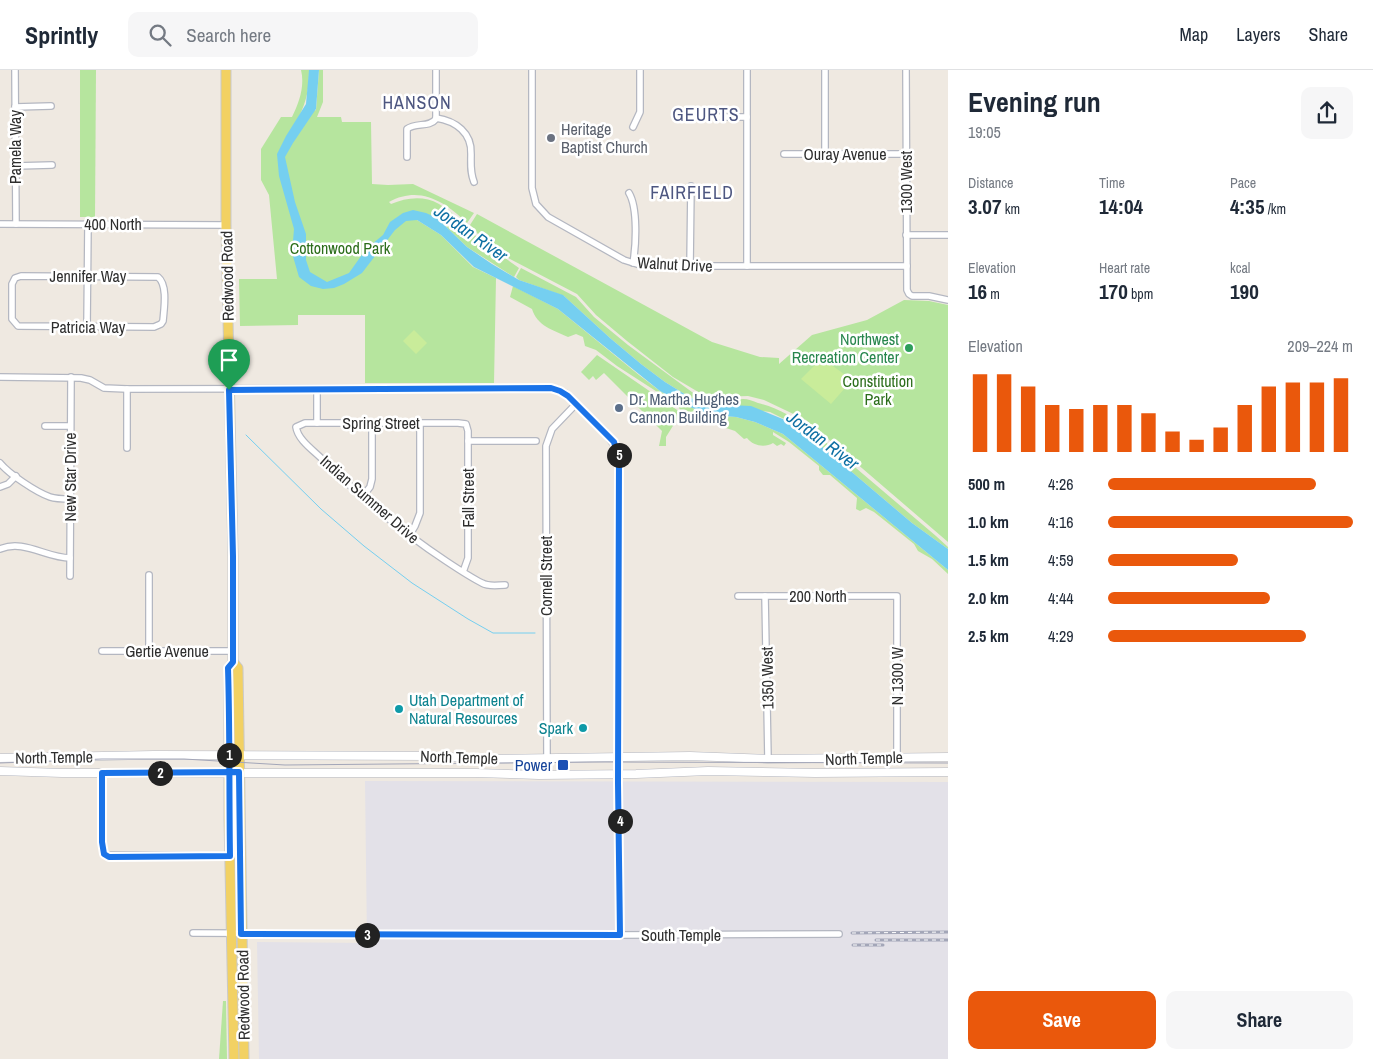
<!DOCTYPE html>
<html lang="en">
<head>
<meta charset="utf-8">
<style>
  body { margin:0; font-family:"Archivo Narrow",sans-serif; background:#f6f6f7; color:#1f2937; height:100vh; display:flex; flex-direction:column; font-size:19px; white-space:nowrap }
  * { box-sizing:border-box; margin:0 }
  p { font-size:16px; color:#747a83 }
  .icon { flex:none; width:28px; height:28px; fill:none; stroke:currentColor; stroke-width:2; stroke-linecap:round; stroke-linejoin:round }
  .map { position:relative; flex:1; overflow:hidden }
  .drawer { display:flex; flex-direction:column; background:#fff; width:425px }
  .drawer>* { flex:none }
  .pin { position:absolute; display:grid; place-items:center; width:42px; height:42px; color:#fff; margin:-51px -21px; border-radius:50% 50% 50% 0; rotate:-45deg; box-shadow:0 0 5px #0007 }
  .pin .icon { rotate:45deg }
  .km { position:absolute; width:25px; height:25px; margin:-12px; border-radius:50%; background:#222; color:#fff; font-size:14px; line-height:25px; text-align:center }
  .round { display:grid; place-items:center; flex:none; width:52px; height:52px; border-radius:10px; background:#f6f6f7 }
  .overview { display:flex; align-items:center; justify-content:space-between; height:85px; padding:0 20px }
  h1 { font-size:28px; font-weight:800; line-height:38px }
  .metrics { display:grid; grid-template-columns:repeat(3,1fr); gap:8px; height:85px; padding:5px 20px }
  .metrics div { display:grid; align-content:center }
  .metrics b { font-size:21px; font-weight:800 }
  .metrics small { font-size:14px; font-weight:400 }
  .metrics p { font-size:14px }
  .chart { height:140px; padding:10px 20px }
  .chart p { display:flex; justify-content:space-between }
  .chart svg { width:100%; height:90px; margin-top:5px; stroke:#ea580c; stroke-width:6 }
  .action { display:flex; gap:10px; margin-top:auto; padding:10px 20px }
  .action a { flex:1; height:58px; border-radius:10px; background:#ea580c; color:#fff; font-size:20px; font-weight:800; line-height:58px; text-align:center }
  .action a+a { background:#f6f6f7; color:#1f2937 }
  ul { padding:0 20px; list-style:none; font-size:16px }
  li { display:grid; grid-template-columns:80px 60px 1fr; align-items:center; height:38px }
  li i { height:12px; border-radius:6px; background:#ea580c }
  header { display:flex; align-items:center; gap:30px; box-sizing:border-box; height:70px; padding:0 25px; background:#fff; border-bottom:1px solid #e0e1e3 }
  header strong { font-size:24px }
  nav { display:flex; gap:28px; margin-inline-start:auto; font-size:18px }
  .search { width:350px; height:45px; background:#f6f6f7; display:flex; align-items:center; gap:12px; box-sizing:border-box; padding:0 18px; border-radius:10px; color:#747a83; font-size:19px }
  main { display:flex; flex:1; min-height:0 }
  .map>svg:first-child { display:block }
  .industrial { fill:#e3e1e8 }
  .green { fill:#b6e59e }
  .pitch { fill:#c9ec9a }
  .water { fill:#75cff0 }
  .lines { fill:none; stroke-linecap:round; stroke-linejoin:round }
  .stream { stroke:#75cff0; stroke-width:1 }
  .minor-casing { stroke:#b4b7c1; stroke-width:8 }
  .secondary-casing { stroke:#b4b7c1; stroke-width:9 }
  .primary-casing { stroke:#c9c9c9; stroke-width:11 }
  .minor { stroke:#fff; stroke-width:5.5 }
  .secondary { stroke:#fff; stroke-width:8 }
  .primary { stroke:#f2d163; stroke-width:9 }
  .tram { stroke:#a3a6b8; stroke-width:1 }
  .rail-casing { stroke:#a3a6b8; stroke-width:3 }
  .rail { stroke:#fff; stroke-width:1; stroke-dasharray:4; stroke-linecap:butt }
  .route-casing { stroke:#fff; stroke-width:10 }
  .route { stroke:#1a73e8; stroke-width:6 }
  .worship-dot { fill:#6b7280; stroke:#fff; stroke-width:2 }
  .leisure-dot { fill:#2e9e5b; stroke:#fff; stroke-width:2 }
  .service-dot { fill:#5c6f8a; stroke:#fff; stroke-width:2 }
  .culture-dot { fill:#0f9aa8; stroke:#fff; stroke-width:2 }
  .transit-dot { fill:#1a4fb4; stroke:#fff; stroke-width:2 }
  .labels { text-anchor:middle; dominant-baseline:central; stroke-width:5; stroke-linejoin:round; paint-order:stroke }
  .worship-label { font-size:16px; fill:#5b616d; stroke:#fff; text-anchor:start }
  .street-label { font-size:16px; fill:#2e2e2e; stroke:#fff }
  .park-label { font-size:16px; fill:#2c6e1b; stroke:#fff }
  .leisure-label { font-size:16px; fill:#27864d; stroke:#fff; text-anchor:end }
  .service-label { font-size:16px; fill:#4e5e75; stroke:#fff; text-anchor:start }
  .culture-label { font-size:16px; fill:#0d838f; stroke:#fff; text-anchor:start }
  .transit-label { font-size:16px; fill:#164399; stroke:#fff; text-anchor:end }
  .neighbourhood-label { font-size:18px; letter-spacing:1px; fill:#4d5680; stroke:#fff }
  .water-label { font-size:18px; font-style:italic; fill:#0d6fa3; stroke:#fff }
</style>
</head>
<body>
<header>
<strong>Sprintly</strong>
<div class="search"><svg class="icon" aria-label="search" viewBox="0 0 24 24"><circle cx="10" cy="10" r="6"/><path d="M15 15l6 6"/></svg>Search here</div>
<nav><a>Map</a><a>Layers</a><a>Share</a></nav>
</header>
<main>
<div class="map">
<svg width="948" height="989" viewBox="0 0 948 989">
  <rect width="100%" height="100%" fill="#efe9e1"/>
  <!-- industrial -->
  <polygon class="industrial" points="365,711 948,712 948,989 259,989 257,872 367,873"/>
  <!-- green -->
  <g class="green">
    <polygon points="80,0 96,0 95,147 80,147"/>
    <path d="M301,0H309C309,20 307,29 299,47L316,40L319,0H323V32L317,47H341L342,52H371L372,114L388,115L413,114L474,143L467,153C445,132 420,115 389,132L391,134C406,128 423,125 439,134C444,137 447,140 452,143L481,171L519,198L514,207L467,177L437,148L417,150L441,165L473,197L496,208L494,313H365V245H298V255L240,256L239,209H277L269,125L261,110V79L281,47H292C299,33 305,16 301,0Z"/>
    <polygon points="477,144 712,272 760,287 779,288 779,294 812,265 867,250 904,230 929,231 948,235 948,472 806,350 764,330 748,326 717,327 700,323 673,307 627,271 596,245 577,224 510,189 485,172 470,155"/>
    <path d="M521,198L576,227L594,247L628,275L696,325L721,333H726L731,330C736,330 739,329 743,329C748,329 753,331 758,333C778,338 793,347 810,359L936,466L948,477V479L912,453L807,364L790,352L770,342L708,334L691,328L665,312L641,294L610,268L564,226L519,210L516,207Z"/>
    <path d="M513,216L558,239L639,305L660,321L687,336L712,345L736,347L755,352L783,364L948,500V504L932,489L918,481L914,474L874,442L866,438L860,441L856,439L857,428L830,405H823L819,400V396L789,372L773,362V365L786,373L784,376L781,374L777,376L773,373C765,378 753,376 747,368L744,369L735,361L726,358L721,352C710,355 703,350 692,348L690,350H685L681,343L666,367V376H659L662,361L604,303L596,310L593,306L589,310L581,302L597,285L680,342L679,336L617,296L596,280L585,276L583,267L576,264L568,267C553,260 537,256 532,239L510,227Z"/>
    <polygon points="223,931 226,931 227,989 219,989"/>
  </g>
  <!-- pitch -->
  <g class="pitch">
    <polygon points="414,260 427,273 416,284 403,271"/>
    <polygon points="822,288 852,310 831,334 801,309"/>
  </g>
  <!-- water -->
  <polygon class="water" points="309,0 319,0 316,39 293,73 285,87 295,132 306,164 306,190 310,202 327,212 349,203 366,179 383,165 390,152 403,143 413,140 426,143 437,148 467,177 492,194 519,210 563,225 610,268 641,294 665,312 691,328 708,334 751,336 790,352 807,364 912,453 948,479 948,500 783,364 755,352 736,347 712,345 687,336 660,321 558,239 474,197 441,165 417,150 406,151 395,160 362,203 344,214 334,218 323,219 311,216 299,207 292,183 294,159 279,106 277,84 286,66 306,34"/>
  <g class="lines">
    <!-- stream -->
    <polyline class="stream" points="246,365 321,439 364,476 412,513 468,549 493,563 535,563"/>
    <defs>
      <g id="minor">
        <polyline points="15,0 16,154"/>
        <polyline points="532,0 532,118 536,134 548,147 624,190 640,195 657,196 907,196"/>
        <polyline points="825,0 825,84"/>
        <polyline points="906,0 907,220 909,224 912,226 929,226 948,230"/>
        <polyline points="15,37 51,36"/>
        <polyline points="705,45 719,47 747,47"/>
        <path d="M436,48C456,51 472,63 471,84C471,95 470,102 474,112"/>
        <polyline points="633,57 640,42 640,0"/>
        <polyline points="784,84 906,84"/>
        <path d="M407,87V59C416,52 429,58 436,49V0"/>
        <polyline points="16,96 52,95"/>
        <path d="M629,123C638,138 636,176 633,193"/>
        <polyline points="0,154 226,155"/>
        <polyline points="906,165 948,165"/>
        <polyline points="690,196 691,116"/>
        <polyline points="747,196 747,0"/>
        <path d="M21,206L158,207C168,215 164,239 163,251L161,254L154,257L18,256L12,249V214L15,208Z"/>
        <polyline points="87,257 88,154"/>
        <polyline points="0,307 81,308 90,310 104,318 127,319 546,318 556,319 565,323 604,361 616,378 619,390 618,711 620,865"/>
        <polyline points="127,319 127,378"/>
        <polyline points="317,319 317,353"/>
        <polyline points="45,356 70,356"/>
        <polyline points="468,371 536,371"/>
        <path d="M0,393C9,404 36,422 50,427C56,429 63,429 70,429"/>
        <polyline points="0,417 8,414 16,406"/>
        <polyline points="362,427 370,417 372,409 372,353"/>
        <polyline points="409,466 415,456 420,443 420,353"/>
        <path d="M0,479C24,469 46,488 70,488"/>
        <path d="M463,502L468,488V361L466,354L458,353H305L296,357C298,371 316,382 325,392C363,429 402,462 446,491C458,499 470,507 482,513C489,517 497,515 505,515"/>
        <polyline points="149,505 149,581"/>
        <polyline points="70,506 71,307"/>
        <polyline points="738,526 897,526 897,687"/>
        <polyline points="765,526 768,689"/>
        <polyline points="102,581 233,581"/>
        <polyline points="547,688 546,376 552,359 576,334"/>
        <polyline points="102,703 103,781 106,785 230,786"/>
        <polyline points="193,863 620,865 839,864"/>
      </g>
      <g id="secondary">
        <polyline points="0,688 154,685 429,686 488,689 690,686 768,689 948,687"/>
        <polyline points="0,701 62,703 476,703 539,705 636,704 708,701 815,703 948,702"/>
      </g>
      <g id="primary">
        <polyline points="226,0 226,155 233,486 233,592 229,598 229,749 234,989"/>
        <polyline points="233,592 238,598 244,989"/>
      </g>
    </defs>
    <!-- minor casing -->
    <use href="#minor" class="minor-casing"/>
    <!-- secondary casing -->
    <use href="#secondary" class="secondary-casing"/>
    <!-- primary casing -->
    <use href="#primary" class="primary-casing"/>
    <!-- minor -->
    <use href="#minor" class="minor"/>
    <!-- secondary -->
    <use href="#secondary" class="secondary"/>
    <!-- primary -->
    <use href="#primary" class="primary"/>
    <!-- tram -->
    <polyline class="tram" points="0,693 102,689 184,689 285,695 605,692 948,693"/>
    <defs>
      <g id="rail">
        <polyline points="852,863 948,862"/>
        <polyline points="876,870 948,870"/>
        <polyline points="853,875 883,875"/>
      </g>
    </defs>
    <!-- rail casing -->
    <use href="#rail" class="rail-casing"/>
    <!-- rail -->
    <use href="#rail" class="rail"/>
  </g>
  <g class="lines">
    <defs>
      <path id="route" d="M229,320L233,486V592L228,598C230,661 229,724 230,786L109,787L104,784L102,772V703C148,703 194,702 239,702L241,864L620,865L618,713L619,390L614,372L568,326L560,321L551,318L229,320"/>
    </defs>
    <!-- route casing -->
    <use href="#route" class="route-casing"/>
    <!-- route -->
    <use href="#route" class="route"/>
  </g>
  <!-- markers -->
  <circle class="worship-dot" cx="551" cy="68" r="5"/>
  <circle class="leisure-dot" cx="909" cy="278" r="5"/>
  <circle class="service-dot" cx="619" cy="338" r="5"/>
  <g class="culture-dot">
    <circle cx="399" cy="639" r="5"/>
    <circle cx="583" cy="658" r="5"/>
  </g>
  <rect class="transit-dot" x="557" y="689" width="12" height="12" rx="2.5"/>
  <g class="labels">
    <!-- worship labels -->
    <g class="worship-label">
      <text x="561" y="59">Heritage<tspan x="561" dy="18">Baptist Church</tspan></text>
    </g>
    <!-- street labels -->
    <g class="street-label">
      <text transform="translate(15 77) rotate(-90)">Pamela Way</text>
      <text x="845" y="84">Ouray Avenue</text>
      <text transform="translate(906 112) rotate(-90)">1300 West</text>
      <text x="113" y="154">400 North</text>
      <text transform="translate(675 194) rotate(3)">Walnut Drive</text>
      <text x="88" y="206">Jennifer Way</text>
      <text transform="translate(227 206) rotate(-91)">Redwood Road</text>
      <text x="88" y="257">Patricia Way</text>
      <text x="381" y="353">Spring Street</text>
      <text transform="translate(70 407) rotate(-90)">New Star Drive</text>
      <text transform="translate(468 428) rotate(-90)">Fall Street</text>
      <text transform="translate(370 429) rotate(41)">Indian Summer Drive</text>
      <text transform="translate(546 506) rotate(-90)">Cornell Street</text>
      <text x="818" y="526">200 North</text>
      <text x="167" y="581">Gertie Avenue</text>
      <text transform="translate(897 606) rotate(-90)">N 1300 W</text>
      <text transform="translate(767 608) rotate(-91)">1350 West</text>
      <text transform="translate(54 687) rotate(-1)">North Temple</text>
      <text transform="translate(459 687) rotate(2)">North Temple</text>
      <text transform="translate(864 688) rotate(-2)">North Temple</text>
      <text x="681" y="865">South Temple</text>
      <text transform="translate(243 925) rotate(-91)">Redwood Road</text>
    </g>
    <!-- park labels -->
    <g class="park-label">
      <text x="340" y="178">Cottonwood Park</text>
      <text x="878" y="311">Constitution<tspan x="878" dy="18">Park</tspan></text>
    </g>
    <!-- leisure labels -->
    <g class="leisure-label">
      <text x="899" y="269">Northwest<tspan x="899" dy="18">Recreation Center</tspan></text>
    </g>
    <!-- service labels -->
    <g class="service-label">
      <text x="629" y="329">Dr. Martha Hughes<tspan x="629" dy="18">Cannon Building</tspan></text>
    </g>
    <!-- culture labels -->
    <g class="culture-label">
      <text x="409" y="630">Utah Department of<tspan x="409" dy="18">Natural Resources</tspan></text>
      <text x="573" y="658" text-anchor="end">Spark</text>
    </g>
    <!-- transit labels -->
    <g class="transit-label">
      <text x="552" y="695">Power</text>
    </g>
    <!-- neighbourhood labels -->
    <g class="neighbourhood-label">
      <text x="417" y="32">HANSON</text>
      <text x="706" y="44">GEURTS</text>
      <text x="692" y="122">FAIRFIELD</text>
    </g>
    <!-- water labels -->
    <g class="water-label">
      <text transform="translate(471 163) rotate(35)">Jordan River</text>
      <text transform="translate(823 370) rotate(37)">Jordan River</text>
    </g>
  </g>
</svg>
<div class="pin" style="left:229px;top:320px;background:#1e9e55"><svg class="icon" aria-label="arrive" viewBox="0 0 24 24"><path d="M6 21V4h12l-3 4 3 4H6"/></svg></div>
<b class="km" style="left:229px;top:685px">1</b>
<b class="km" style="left:160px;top:703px">2</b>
<b class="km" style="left:367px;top:865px">3</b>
<b class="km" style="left:620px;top:751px">4</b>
<b class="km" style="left:619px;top:385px">5</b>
</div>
<section class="drawer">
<div class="overview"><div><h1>Evening run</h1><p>19:05</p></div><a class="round"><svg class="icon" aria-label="share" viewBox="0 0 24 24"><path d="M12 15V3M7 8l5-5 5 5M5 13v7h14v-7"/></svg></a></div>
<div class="metrics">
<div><p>Distance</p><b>3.07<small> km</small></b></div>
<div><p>Time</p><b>14:04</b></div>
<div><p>Pace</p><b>4:35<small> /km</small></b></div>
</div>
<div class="metrics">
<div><p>Elevation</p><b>16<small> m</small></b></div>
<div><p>Heart rate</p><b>170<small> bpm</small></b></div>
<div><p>kcal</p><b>190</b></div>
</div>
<div class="chart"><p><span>Elevation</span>209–224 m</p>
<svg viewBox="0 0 160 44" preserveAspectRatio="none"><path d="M5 44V6M15 44V6M25 44V12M35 44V21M45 44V23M55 44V21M65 44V21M75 44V25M85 44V34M95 44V38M105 44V32M115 44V21M125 44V12M135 44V10M145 44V10M155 44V8"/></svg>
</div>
<ul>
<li><b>500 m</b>4:26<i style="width:85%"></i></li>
<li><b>1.0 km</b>4:16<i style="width:100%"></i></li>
<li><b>1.5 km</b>4:59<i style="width:53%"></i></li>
<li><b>2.0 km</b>4:44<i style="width:66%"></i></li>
<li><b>2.5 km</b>4:29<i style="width:81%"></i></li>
</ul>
<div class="action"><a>Save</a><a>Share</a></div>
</section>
</main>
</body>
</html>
